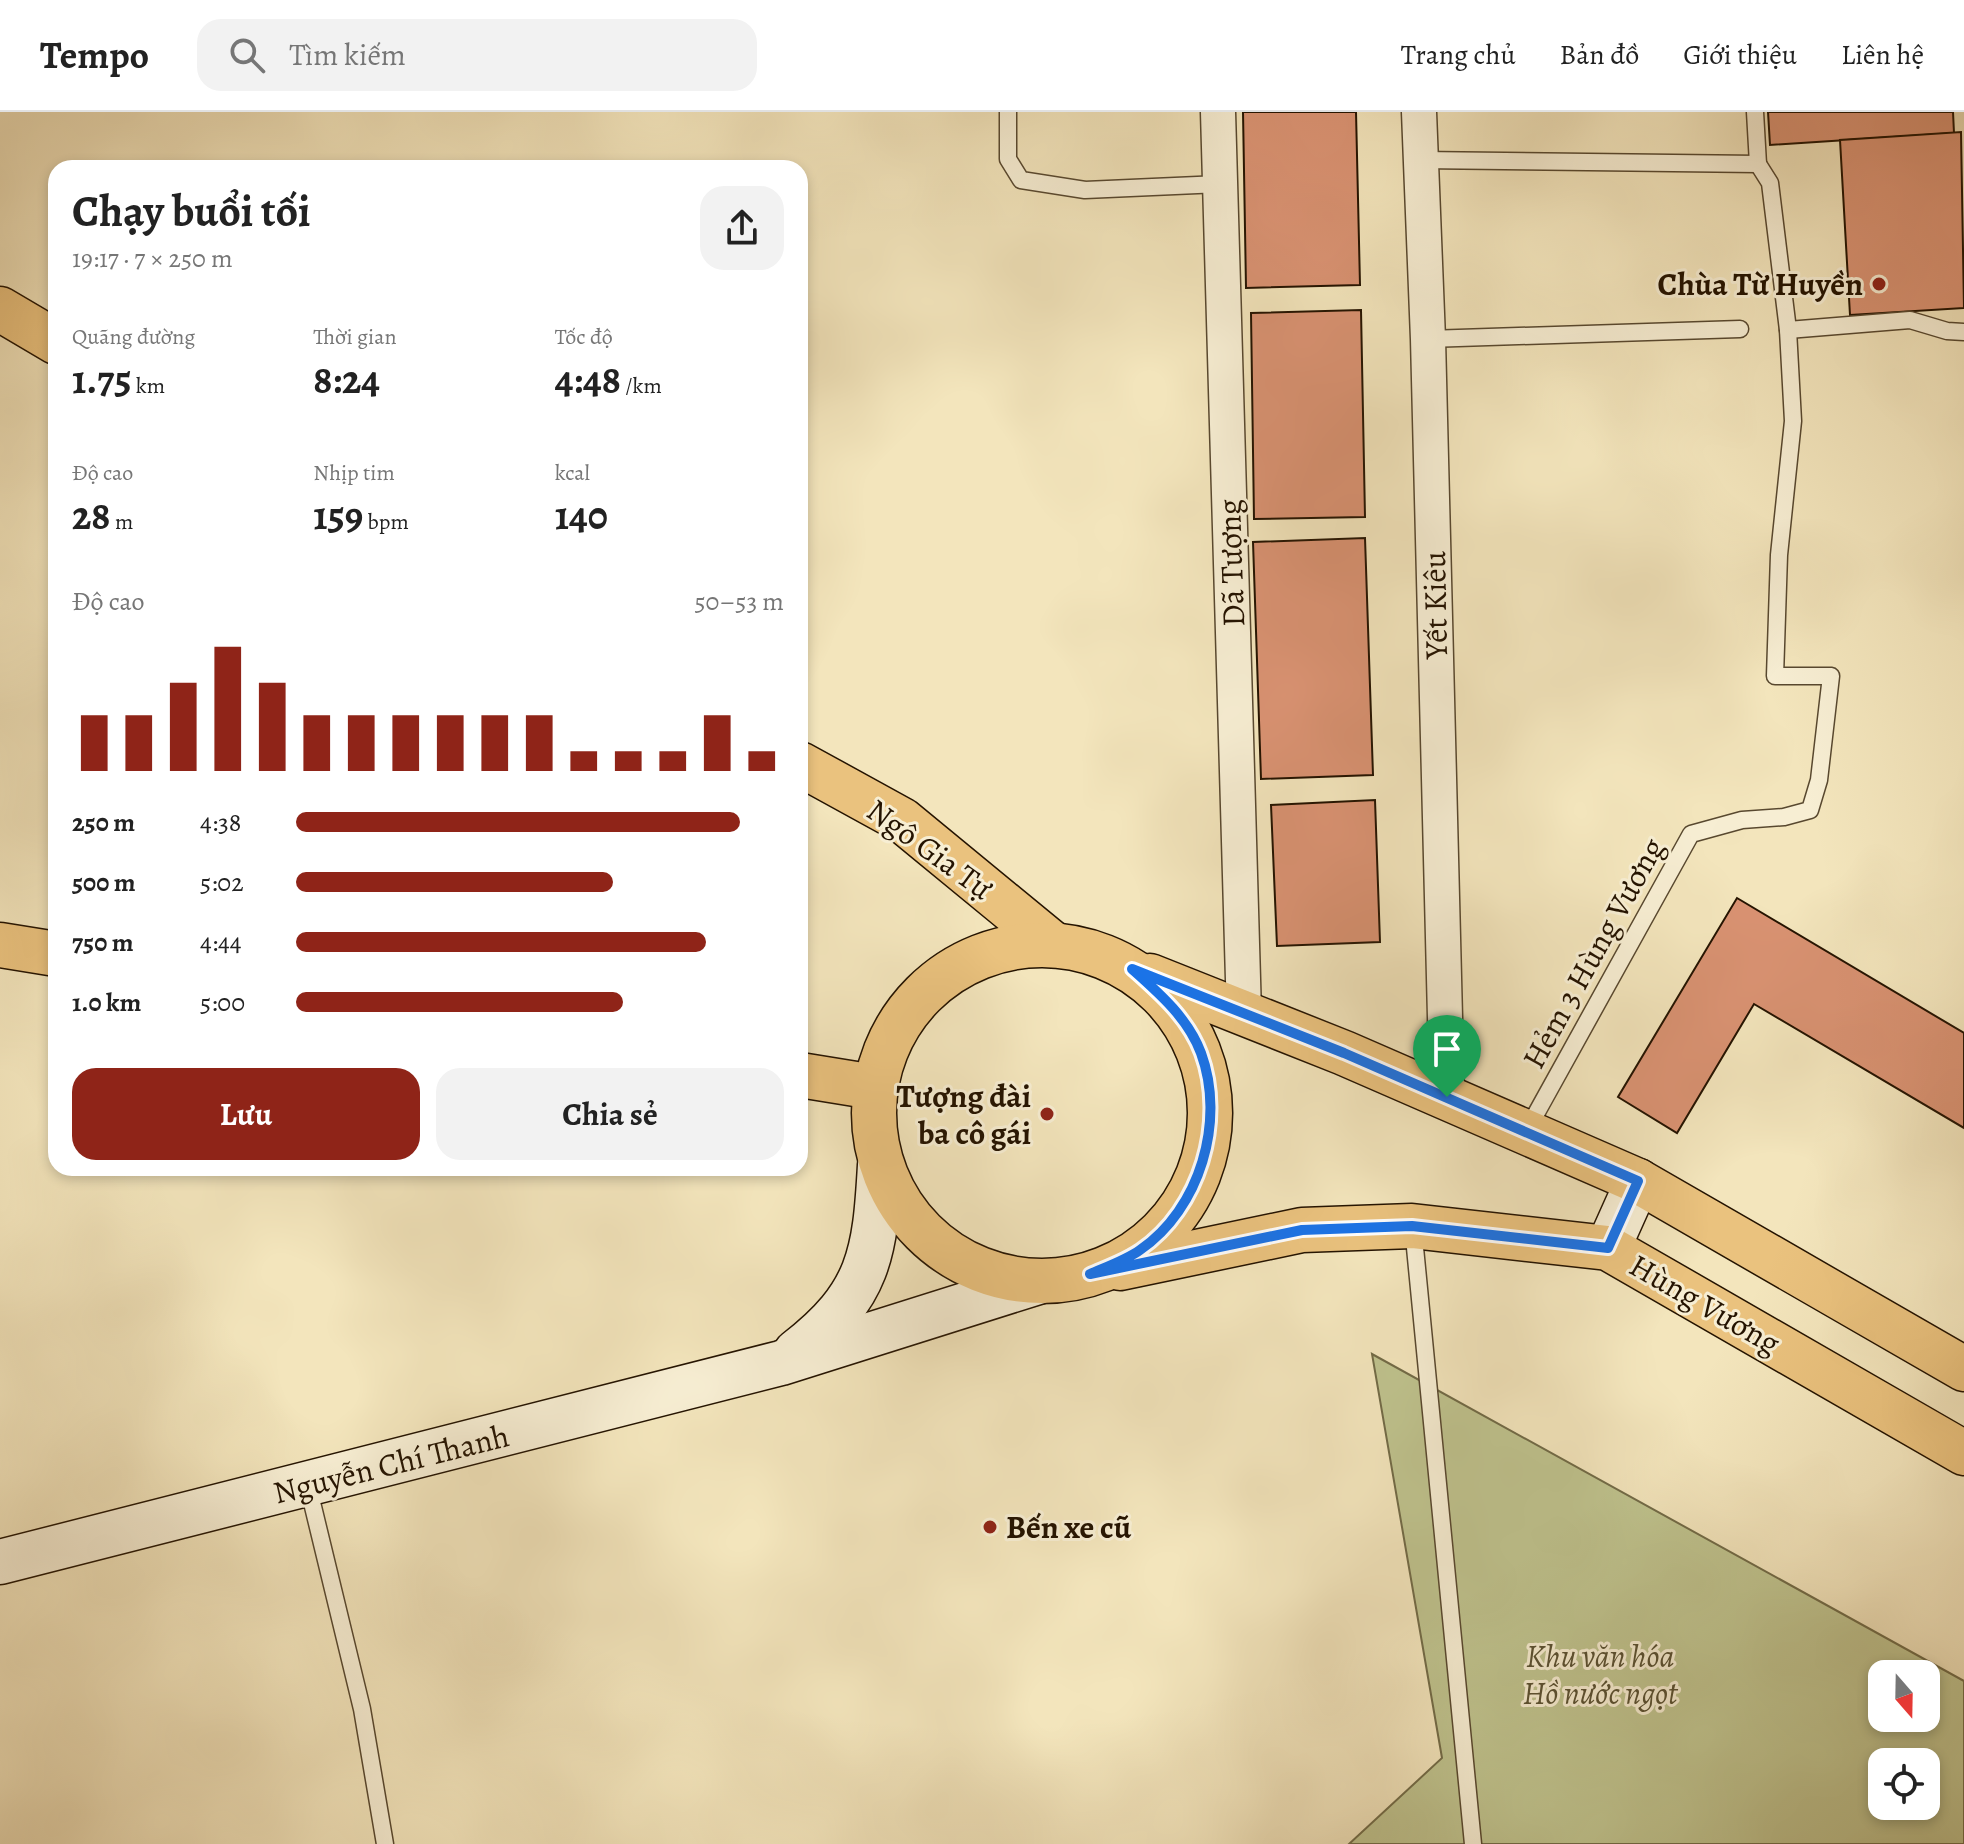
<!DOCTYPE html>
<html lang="vi">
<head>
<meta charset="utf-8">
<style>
  body { margin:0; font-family:Alegreya,serif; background:#f2f2f2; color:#222; height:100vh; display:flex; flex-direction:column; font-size:30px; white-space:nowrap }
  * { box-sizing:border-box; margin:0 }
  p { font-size:26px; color:#767676 }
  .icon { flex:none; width:44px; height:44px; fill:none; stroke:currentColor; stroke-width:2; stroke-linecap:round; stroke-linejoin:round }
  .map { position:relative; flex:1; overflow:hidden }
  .drawer { position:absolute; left:48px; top:48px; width:760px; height:1016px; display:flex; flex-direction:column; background:#fff; border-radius:24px; box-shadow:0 4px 12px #0003 }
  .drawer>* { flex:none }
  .needle { width:52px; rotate:160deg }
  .buttons { position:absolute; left:1868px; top:1548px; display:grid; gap:16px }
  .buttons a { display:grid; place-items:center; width:72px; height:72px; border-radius:16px; background:#fff; box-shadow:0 4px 12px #0003; font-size:40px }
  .pin { position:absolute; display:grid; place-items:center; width:68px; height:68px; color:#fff; margin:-82px -34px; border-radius:50% 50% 50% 0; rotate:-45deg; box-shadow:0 0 8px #0007 }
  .pin .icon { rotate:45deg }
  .round { display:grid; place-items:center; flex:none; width:84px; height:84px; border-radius:24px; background:#f2f2f2 }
  .headline { display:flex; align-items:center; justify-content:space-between; height:136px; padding:0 24px }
  h1 { font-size:44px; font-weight:700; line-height:60px }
  .figures { display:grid; grid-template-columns:repeat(3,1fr); gap:12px; height:136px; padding:8px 24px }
  .figures div { display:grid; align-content:center }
  .figures b { font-size:40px; font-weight:700 }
  .figures small { font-size:22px; font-weight:400 }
  .figures p { font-size:22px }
  .chart { height:224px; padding:16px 24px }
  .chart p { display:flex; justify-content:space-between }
  .chart svg { width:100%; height:144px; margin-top:8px; stroke:#8f2418; stroke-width:6 }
  .cta { display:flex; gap:16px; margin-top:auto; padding:16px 24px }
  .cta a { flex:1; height:92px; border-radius:24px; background:#8f2418; color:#fff; font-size:32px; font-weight:700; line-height:92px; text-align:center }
  .cta a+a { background:#f2f2f2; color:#222 }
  ul { padding:0 24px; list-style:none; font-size:26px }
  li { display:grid; grid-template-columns:128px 96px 1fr; align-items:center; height:60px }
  li i { height:20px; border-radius:10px; background:#8f2418 }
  header { display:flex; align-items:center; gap:48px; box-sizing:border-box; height:112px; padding:0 40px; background:#fff; border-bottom:2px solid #e0e0e0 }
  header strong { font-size:38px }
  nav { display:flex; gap:44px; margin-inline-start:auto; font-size:28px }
  .search { width:560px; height:72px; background:#f2f2f2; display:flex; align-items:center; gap:20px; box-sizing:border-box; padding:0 28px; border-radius:24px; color:#767676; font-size:30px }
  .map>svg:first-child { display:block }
  .green { fill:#bfc38e; stroke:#726b47; stroke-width:2; fill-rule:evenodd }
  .building { fill:#d99272; stroke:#241300; stroke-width:2 }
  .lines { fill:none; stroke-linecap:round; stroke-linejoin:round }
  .service-casing { stroke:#58482f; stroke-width:19 }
  .minor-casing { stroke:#58482f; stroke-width:37 }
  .secondary-casing { stroke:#241300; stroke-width:47 }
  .primary-casing { stroke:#241300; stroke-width:47 }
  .service { stroke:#f7eed3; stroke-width:16 }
  .minor { stroke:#f7eed3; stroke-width:34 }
  .secondary { stroke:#f7eed3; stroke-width:44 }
  .primary { stroke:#eac27e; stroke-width:44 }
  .route-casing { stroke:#fff; stroke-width:16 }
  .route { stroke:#1a73e8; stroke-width:10 }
  .poi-dot { fill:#8f2418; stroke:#f7eed3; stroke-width:3 }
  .labels { text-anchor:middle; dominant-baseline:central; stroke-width:6; stroke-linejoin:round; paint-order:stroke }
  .poi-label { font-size:32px; font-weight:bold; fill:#241300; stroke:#f7eed3; text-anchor:end }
  .street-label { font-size:32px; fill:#241300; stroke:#f7eed3 }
  .park-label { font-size:32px; font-style:italic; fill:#5a5132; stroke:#f7eed3 }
</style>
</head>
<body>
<header>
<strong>Tempo</strong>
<div class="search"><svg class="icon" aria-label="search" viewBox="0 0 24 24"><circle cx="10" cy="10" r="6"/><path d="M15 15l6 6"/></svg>Tìm kiếm</div>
<nav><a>Trang chủ</a><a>Bản đồ</a><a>Giới thiệu</a><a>Liên hệ</a></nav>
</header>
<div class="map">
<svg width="1964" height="1732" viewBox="0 0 1964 1732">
  <rect width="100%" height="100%" fill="#f3e5bc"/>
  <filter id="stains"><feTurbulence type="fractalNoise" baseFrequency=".0025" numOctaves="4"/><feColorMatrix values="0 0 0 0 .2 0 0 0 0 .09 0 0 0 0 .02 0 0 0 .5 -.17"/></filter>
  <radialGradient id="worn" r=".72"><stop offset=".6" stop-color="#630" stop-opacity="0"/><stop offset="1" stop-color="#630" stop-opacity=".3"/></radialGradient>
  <!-- green -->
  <path class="green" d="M1372,1242L1964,1569V1732H1349L1442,1646ZM1882,1562H1926V1606H1882ZM1882,1650H1926V1694H1882Z"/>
  <!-- building -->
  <g class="building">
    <polygon points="1243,0 1356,0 1360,173 1246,176"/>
    <polygon points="1768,0 1953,0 1954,21 1770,33"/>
    <polygon points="1961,20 1964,196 1850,203 1840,28"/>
    <polygon points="1361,198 1365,405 1254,407 1251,201"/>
    <polygon points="1365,426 1373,663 1261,667 1253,430"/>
    <polygon points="1375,688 1380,830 1277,834 1271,693"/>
    <polygon points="1737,786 1964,921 1964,1016 1754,892 1677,1021 1618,985"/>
  </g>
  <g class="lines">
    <defs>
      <g id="service">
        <polyline points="1008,0 1008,47 1021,68 1085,78 1220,72"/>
        <polyline points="1755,0 1758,52"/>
        <polyline points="1420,48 1758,52"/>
        <polyline points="1788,218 1910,208 1947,219 1964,220"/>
        <polyline points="1428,227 1740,217"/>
        <polyline points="1527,1018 1691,722 1742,708 1784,705 1810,698 1819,668 1831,564 1775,564 1779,443 1793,309 1788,218 1770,71 1758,52"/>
        <polyline points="1413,1115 1473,1732"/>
        <polyline points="308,1374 362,1597 385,1732"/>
      </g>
      <g id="minor">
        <polyline points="1218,0 1244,902"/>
        <polyline points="1419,0 1428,227 1447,985"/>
      </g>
      <g id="secondary">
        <polyline points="1608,1136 1638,1069"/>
        <path d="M796,1240C870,1183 875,1142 880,1053"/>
        <polyline points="0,1450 781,1251 1038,1170"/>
      </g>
      <g id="primary">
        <polyline points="0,197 56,230"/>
        <polyline points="800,652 902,708 1054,833"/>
        <polyline points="0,833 56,842"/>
        <circle cx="1042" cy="1001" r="168"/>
        <polyline points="1150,864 1344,941 1638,1069 1964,1257"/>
        <polyline points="800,963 874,975"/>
        <polyline points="1120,1156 1302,1118 1412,1114 1608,1136 1964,1341"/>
      </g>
    </defs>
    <!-- service casing -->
    <use href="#service" class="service-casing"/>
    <!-- minor casing -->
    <use href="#minor" class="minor-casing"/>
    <!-- secondary casing -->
    <use href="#secondary" class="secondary-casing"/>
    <!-- primary casing -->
    <use href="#primary" class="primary-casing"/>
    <!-- service -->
    <use href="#service" class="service"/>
    <!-- minor -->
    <use href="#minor" class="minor"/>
    <!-- secondary -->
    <use href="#secondary" class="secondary"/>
    <!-- primary -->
    <use href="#primary" class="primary"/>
  </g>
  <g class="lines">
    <defs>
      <path id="route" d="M1132,857L1344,941L1638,1069L1608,1136L1412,1114L1302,1118L1090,1162C1106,1155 1126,1148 1140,1138C1200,1097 1226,1009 1201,941C1188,906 1159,881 1132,857Z"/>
    </defs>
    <!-- route casing -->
    <use href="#route" class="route-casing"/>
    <!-- route -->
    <use href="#route" class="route"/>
  </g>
  <!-- markers -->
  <g class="poi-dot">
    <circle cx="1879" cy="172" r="8"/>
    <circle cx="1047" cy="1002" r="8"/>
    <circle cx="990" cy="1415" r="8"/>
  </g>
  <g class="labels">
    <!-- poi labels -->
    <g class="poi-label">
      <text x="1863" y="172">Chùa Từ Huyền</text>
      <text x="1031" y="984">Tượng đài<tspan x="1031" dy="37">ba cô gái</tspan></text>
      <text x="1006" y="1415" text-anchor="start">Bến xe cũ</text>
    </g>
    <!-- street labels -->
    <g class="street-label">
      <text transform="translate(1231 451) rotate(-92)">Dã Tượng</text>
      <text transform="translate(1435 493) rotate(-91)">Yết Kiêu</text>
      <text transform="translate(930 737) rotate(36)">Ngô Gia Tự</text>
      <text transform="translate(1593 841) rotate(-61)">Hẻm 3 Hùng Vương</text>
      <text transform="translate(1705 1192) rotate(30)">Hùng Vương</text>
      <text transform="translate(391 1352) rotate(-14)">Nguyễn Chí Thanh</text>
    </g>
    <!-- park labels -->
    <g class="park-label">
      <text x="1600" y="1544">Khu văn hóa<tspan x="1600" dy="37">Hồ nước ngọt</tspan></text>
    </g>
  </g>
  <rect width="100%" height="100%" filter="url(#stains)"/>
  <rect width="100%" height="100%" fill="url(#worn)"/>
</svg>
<div class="buttons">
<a><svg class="needle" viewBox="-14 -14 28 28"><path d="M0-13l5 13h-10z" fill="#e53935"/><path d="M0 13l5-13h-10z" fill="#767676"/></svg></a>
<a><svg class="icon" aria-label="locate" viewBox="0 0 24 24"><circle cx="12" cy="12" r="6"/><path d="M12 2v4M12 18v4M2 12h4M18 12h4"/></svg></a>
</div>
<div class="pin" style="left:1447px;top:985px;background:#1e9e55"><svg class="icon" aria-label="arrive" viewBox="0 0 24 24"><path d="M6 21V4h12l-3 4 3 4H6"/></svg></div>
<section class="drawer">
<div class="headline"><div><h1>Chạy buổi tối</h1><p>19:17 · 7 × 250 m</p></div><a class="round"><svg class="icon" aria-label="share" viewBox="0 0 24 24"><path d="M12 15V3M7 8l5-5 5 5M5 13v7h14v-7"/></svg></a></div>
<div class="figures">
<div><p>Quãng đường</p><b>1.75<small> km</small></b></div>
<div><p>Thời gian</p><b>8:24</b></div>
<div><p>Tốc độ</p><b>4:48<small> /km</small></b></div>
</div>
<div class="figures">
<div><p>Độ cao</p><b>28<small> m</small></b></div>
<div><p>Nhịp tim</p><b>159<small> bpm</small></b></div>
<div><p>kcal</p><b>140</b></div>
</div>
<div class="chart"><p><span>Độ cao</span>50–53 m</p>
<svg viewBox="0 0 160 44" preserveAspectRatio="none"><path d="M5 44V27M15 44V27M25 44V17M35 44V6M45 44V17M55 44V27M65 44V27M75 44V27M85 44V27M95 44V27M105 44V27M115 44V38M125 44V38M135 44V38M145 44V27M155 44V38"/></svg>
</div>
<ul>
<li><b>250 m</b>4:38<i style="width:91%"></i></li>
<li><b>500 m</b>5:02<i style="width:65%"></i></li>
<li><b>750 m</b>4:44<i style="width:84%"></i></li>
<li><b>1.0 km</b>5:00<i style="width:67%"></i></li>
</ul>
<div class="cta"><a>Lưu</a><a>Chia sẻ</a></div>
</section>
</div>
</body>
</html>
